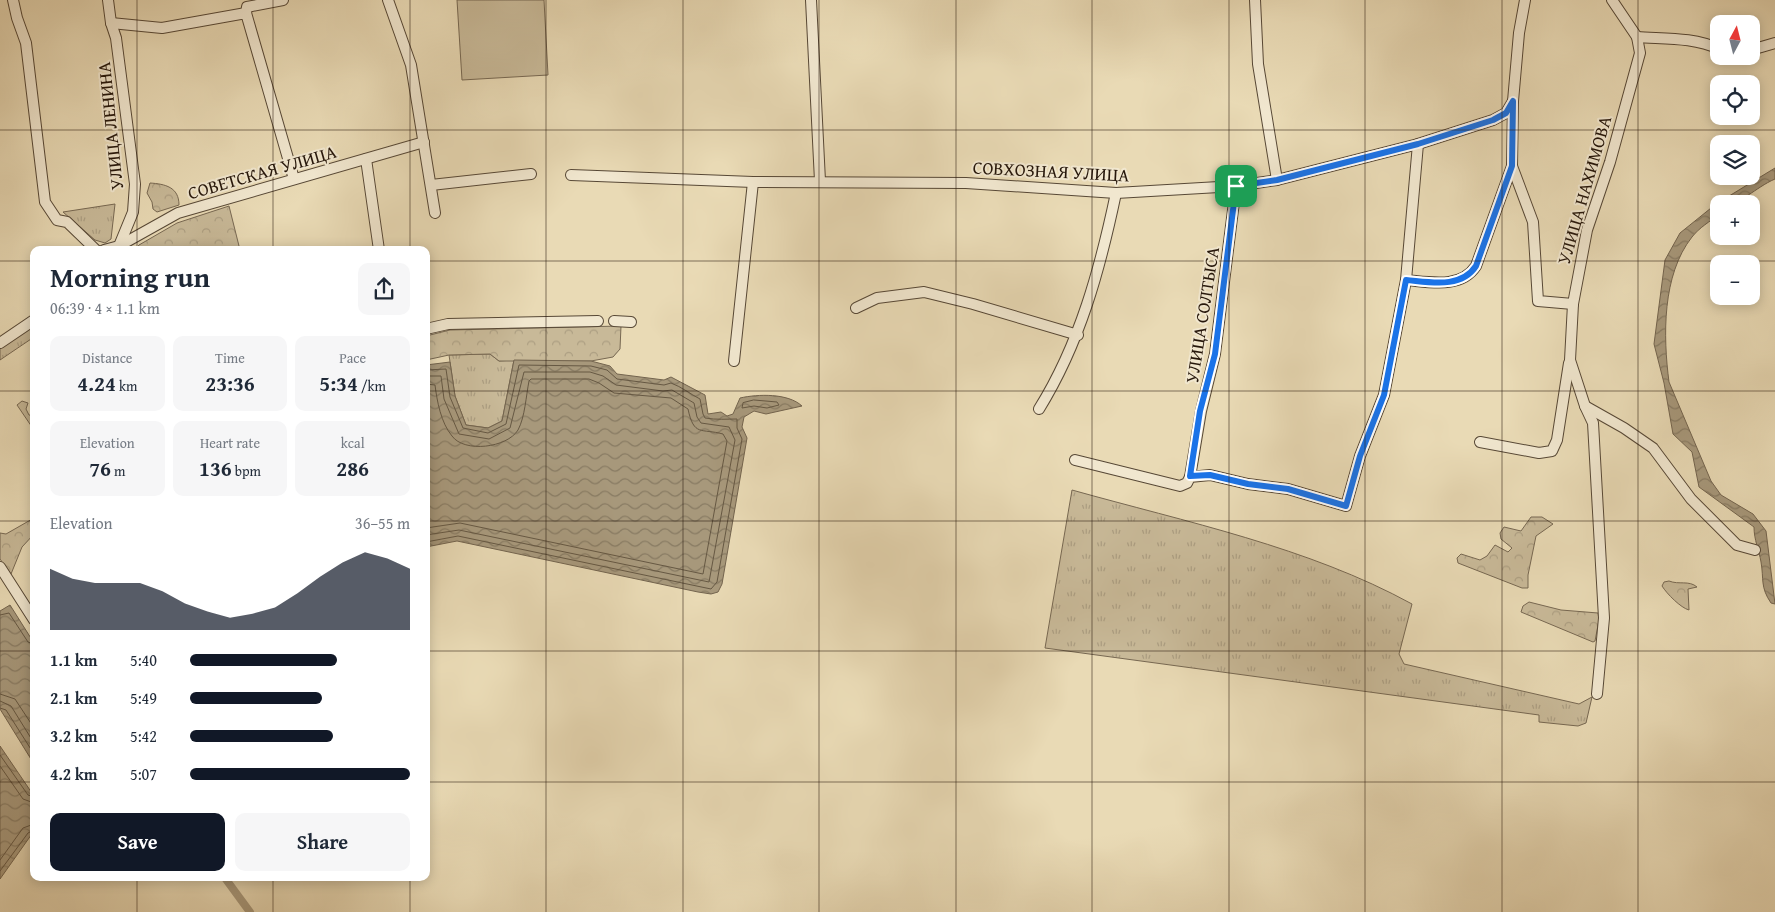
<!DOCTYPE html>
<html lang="en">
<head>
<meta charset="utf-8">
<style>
  body { margin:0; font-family:"Gentium Book Plus",serif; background:#f6f6f7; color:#1f2937; height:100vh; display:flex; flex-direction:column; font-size:19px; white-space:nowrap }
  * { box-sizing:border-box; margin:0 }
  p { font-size:16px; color:#747a83 }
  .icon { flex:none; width:28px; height:28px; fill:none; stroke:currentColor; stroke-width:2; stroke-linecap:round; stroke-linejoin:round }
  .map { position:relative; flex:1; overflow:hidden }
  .details { position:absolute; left:30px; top:246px; width:400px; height:635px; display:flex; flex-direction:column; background:#fff; border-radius:10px; box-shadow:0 2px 12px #0003 }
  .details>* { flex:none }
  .needle { width:32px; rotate:7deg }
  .fabs { position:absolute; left:1710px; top:15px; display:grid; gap:10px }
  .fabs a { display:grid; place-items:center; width:50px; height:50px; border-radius:10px; background:#fff; box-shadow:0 2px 12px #0003; font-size:25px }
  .pin { position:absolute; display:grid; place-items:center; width:42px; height:42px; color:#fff; margin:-21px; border-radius:10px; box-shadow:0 2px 8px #0006 }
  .round { display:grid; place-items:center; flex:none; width:52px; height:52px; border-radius:10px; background:#f6f6f7 }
  .headline { display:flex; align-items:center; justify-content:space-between; height:85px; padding:0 20px }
  h1 { font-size:28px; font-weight:800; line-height:38px }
  .metrics { display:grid; grid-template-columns:repeat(3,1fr); gap:8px; height:85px; padding:5px 20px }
  .metrics div { display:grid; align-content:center; border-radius:10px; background:#f6f6f7; text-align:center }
  .metrics b { font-size:21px; font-weight:800 }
  .metrics small { font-size:14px; font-weight:400 }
  .metrics p { font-size:14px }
  .chart { height:140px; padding:10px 20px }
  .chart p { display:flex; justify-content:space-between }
  .chart svg { width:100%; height:90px; margin-top:5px; fill:#111827; opacity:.7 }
  .action { display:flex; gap:10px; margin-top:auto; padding:10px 20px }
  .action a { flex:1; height:58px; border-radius:10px; background:#111827; color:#fff; font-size:20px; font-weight:800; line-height:58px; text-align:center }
  .action a+a { background:#f6f6f7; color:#1f2937 }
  ul { padding:0 20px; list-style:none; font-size:16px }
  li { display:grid; grid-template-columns:80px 60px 1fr; align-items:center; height:38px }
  li i { height:12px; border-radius:6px; background:#111827 }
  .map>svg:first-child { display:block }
  .grass { fill:url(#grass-tufts); stroke:#776852 }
  .forest { fill:url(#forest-crowns); stroke:#776852 }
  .pitch { fill:#c8b998; stroke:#776852 }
  .water { fill:url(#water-waves); stroke:#73644e }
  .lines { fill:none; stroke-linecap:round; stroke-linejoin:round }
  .shore { stroke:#665843; stroke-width:1 }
  .canal { stroke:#a7987b; stroke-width:8 }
  .minor-casing { stroke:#574836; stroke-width:12 }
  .minor { stroke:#f1e7cf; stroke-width:10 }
  .route-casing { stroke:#fff; stroke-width:10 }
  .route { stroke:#1a73e8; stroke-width:6 }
  .grid { fill:none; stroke:#26170b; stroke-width:1; stroke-opacity:0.55 }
  .labels { text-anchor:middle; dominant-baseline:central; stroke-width:4; stroke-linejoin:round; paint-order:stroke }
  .street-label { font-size:18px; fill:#26170b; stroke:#f1e7cf }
</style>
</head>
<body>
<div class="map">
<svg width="1775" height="912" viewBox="0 0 1775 912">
  <defs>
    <pattern id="grass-tufts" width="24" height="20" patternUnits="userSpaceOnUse" patternTransform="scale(1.25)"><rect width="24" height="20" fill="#c8b998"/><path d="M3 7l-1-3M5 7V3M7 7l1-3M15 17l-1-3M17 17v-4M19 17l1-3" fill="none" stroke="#ac9e82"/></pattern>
    <pattern id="forest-crowns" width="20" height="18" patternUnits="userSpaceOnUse" patternTransform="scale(1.25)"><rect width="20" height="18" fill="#c8b998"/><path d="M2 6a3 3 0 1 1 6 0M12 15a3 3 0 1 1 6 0" fill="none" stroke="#ac9e82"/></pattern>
    <pattern id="water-waves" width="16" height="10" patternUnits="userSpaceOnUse" patternTransform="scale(1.25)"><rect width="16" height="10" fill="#a7987b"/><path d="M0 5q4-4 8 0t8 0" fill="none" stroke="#887b63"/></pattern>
  </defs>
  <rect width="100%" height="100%" fill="#e9dab5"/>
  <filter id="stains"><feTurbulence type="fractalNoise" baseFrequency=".004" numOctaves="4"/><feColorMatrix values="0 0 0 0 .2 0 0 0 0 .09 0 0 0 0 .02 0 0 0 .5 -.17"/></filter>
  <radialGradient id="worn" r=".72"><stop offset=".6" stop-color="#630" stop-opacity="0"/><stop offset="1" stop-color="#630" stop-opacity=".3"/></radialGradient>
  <!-- grass -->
  <g class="grass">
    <polygon points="115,204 111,239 105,243 95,240 63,212"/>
    <polygon points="34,325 34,337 0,360 0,348"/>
    <polygon points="490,354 499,361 514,360 502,421 488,428 466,425 455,396 449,355"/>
    <path d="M1072,490C1186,522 1308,547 1412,604L1399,654L1404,664L1579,704L1592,697L1586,723L1578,726L1539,722V715L1045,648Z"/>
  </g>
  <!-- forest -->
  <g class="forest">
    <path d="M150,183C165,184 179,187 179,205L157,212L153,209L152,202L147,193Z"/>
    <polygon points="229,206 240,250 135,250 139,245 177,223"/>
    <polygon points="621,326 620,349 613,357 591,361 499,361 490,354 449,355 426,360 426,336 450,330"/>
    <polygon points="22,401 28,403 26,409 29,415 34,416 34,430 17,405"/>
    <polygon points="1531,517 1542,517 1553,524 1536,536 1528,575 1528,588 1522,588 1458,563 1457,558 1461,554 1480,560 1487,556 1495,545 1508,552 1512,548 1501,539 1500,533 1504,527 1521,531"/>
    <polygon points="34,518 34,534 22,547 11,574 0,559 0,533 6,534"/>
    <path d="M1669,581C1679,585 1689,580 1697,587L1688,589L1689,610C1681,608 1667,594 1662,586L1664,582Z"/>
    <polygon points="1529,602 1561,610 1598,613 1599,620 1595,641 1593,642 1521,612 1523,606"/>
  </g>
  <!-- pitch -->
  <polygon class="pitch" points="457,0 544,0 548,75 462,80"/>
  <!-- water -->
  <g class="water">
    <path d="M1775,168V179C1754,188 1744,204 1719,204V215C1710,221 1699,228 1692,237C1662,275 1663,336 1669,382L1711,481L1721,495L1753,514L1766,531L1775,604L1771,603C1760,587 1764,579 1761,562C1759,550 1754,540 1754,527L1699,487L1692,452L1673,434L1664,383L1654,344L1665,260L1680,233L1716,204Z"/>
    <path d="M514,360L591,361L610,366L617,374L664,380L671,377L705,395L708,414L721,412L727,416L733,414L740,398C758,394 788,393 802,406L766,414L754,411L744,417L742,427L747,438L722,584L718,592L711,594L698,592L457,541L426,547V365L450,362L455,396L466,425L488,428L502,421Z"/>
    <polygon points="10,605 34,643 34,764 0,709 0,611"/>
    <polygon points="0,746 34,796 34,831 0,879"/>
  </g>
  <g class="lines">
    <!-- shore -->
    <g class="shore">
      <path d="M426,370L446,369L450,397L463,428L488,433L506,424L519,365L591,366L607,370L617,379L664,385L671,383C682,387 690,394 700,399L703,414L705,418C716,420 727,419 737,419V428L742,439L717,582L711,589L458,536L426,542"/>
      <polyline points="426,376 441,376 444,399 459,434 489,439 510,428 524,372 590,372 603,376 616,385 663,391 672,390 694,403 697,417 701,423 729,427 735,440 709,582 459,530 426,535"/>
      <path d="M426,384L435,385C437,401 441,423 452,436C464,453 507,448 518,430C525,417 526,396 529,381L531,379H589L599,383L614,393L671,398L688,409C694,437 701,428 723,434L727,441L703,574L460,523L426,528"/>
      <polygon points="754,400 777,402 779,405 767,408 754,406 742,408 743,403"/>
      <polyline points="0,615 9,613 28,642 34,644"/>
      <polyline points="0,694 15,699 34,728"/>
      <polyline points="0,701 11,706 34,743"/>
      <polyline points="0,708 6,710 34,754"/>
      <polyline points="0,755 28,795 34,797"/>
      <polyline points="0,766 23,799 34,803"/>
      <polyline points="0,860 23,828 34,824"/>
      <polyline points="0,871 28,833 34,830"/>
    </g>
    <!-- canal -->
    <polyline class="canal" points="225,878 250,912"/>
    <defs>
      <g id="minor">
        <polyline points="13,0 17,18 26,43 45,202 57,220 67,222 96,250"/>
        <polyline points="108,0 111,23 116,38 135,184 133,212 119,246"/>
        <polyline points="388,0 411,65 435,213"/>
        <polyline points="811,0 820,181"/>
        <polyline points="1255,0 1258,64 1277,180"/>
        <polyline points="1525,0 1519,33 1513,101 1512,166 1533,222 1538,301 1573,304"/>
        <polyline points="246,13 247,7 283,0"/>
        <polyline points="111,23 162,28 246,13 294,179"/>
        <path d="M1637,37C1664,39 1694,37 1719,49"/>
        <polyline points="1751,50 1775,43"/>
        <polyline points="366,159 379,250"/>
        <polyline points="571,175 753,182 966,183 1116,193 1236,186 1277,180 1418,144 1493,120 1506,113 1513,101"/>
        <polyline points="431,185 531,174"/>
        <polyline points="104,250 119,246 178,213 424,142"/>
        <path d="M1406,280C1430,282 1461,289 1476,266L1512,166"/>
        <polyline points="856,308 877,298 924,292 973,304 1078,335"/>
        <polyline points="614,321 631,322"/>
        <polyline points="426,329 448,324 598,321"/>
        <polyline points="0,343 34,320"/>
        <polyline points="734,361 753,182"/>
        <polyline points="1585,406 1624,428 1653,448 1691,499 1737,545 1755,550"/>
        <path d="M1039,409C1080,343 1100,269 1116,193"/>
        <polyline points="1480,442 1539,453 1552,451 1557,440 1569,363"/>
        <polyline points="1075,460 1180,486 1187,483 1190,477 1210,475 1248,484 1288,489 1346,506 1360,456 1384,395 1406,280 1418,144"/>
        <polyline points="1190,477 1201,411 1215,354 1236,186"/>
        <polyline points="0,567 34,620"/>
        <polyline points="1597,694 1604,618 1593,423 1585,406 1570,360 1573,304 1587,230 1610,162 1640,53 1637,37 1612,0"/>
      </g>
    </defs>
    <!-- minor casing -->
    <use href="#minor" class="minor-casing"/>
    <!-- minor -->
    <use href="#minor" class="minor"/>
  </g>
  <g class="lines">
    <defs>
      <path id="route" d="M1513,101L1512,166L1476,266C1461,289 1430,282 1406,280L1384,395L1360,456L1346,506L1288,489L1248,484L1210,475L1190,476L1200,411L1215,354L1236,186L1277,180L1418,144L1493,120L1506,113Z"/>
    </defs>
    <!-- route casing -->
    <use href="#route" class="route-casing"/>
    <!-- route -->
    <use href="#route" class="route"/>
  </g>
  <!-- grid -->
  <path class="grid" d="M137,0V250M273,0V250M410,0V250M546,0V912M683,0V912M819,0V912M956,0V912M1092,0V912M1229,0V912M1365,0V912M1502,0V912M1638,0V912M0,130H1775M0,261H34M426,261H1775M0,391H34M426,391H1775M0,521H34M426,521H1775M0,651H34M426,651H1775M0,782H34M426,782H1775M137,878V912M273,878V912M410,878V912"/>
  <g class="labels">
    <!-- street labels -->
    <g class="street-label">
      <text transform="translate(110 126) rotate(-96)">УЛИЦА ЛЕНИНА</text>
      <text transform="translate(1051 171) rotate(3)">СОВХОЗНАЯ УЛИЦА</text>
      <text transform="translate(262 172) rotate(-16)">СОВЕТСКАЯ УЛИЦА</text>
      <text transform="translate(1584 190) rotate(-74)">УЛИЦА НАХИМОВА</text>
      <text transform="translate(1202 315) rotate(-81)">УЛИЦА СОЛТЫСА</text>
    </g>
  </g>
  <rect width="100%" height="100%" filter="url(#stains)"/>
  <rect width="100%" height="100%" fill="url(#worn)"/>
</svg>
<div class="fabs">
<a><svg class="needle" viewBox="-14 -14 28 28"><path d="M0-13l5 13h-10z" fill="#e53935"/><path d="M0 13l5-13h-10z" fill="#747a83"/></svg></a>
<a><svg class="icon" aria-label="locate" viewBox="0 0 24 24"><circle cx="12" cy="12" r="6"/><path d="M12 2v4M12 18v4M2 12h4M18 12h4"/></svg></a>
<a><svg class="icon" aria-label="layers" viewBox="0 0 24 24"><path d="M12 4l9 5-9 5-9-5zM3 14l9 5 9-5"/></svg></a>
<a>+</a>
<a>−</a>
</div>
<div class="pin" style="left:1236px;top:186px;background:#1e9e55"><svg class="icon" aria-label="arrive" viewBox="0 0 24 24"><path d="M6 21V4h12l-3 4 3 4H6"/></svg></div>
<section class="details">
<div class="headline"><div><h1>Morning run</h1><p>06:39 · 4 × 1.1 km</p></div><a class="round"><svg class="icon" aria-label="share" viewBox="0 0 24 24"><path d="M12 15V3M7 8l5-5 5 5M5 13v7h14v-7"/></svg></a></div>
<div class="metrics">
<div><p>Distance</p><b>4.24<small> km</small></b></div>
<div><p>Time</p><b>23:36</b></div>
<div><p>Pace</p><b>5:34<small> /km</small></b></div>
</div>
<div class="metrics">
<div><p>Elevation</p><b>76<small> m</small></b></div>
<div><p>Heart rate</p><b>136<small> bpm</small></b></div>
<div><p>kcal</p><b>286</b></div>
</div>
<div class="chart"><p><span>Elevation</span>36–55 m</p>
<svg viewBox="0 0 160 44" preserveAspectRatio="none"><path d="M0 44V14L10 19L20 21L30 21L40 21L50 25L60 31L70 35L80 38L90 36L100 33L110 26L120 18L130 11L140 6L150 9L160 14V44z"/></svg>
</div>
<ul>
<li><b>1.1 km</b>5:40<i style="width:67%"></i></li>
<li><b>2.1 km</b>5:49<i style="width:60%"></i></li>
<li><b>3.2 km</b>5:42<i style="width:65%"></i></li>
<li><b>4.2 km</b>5:07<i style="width:100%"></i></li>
</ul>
<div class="action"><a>Save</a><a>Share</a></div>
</section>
</div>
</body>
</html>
